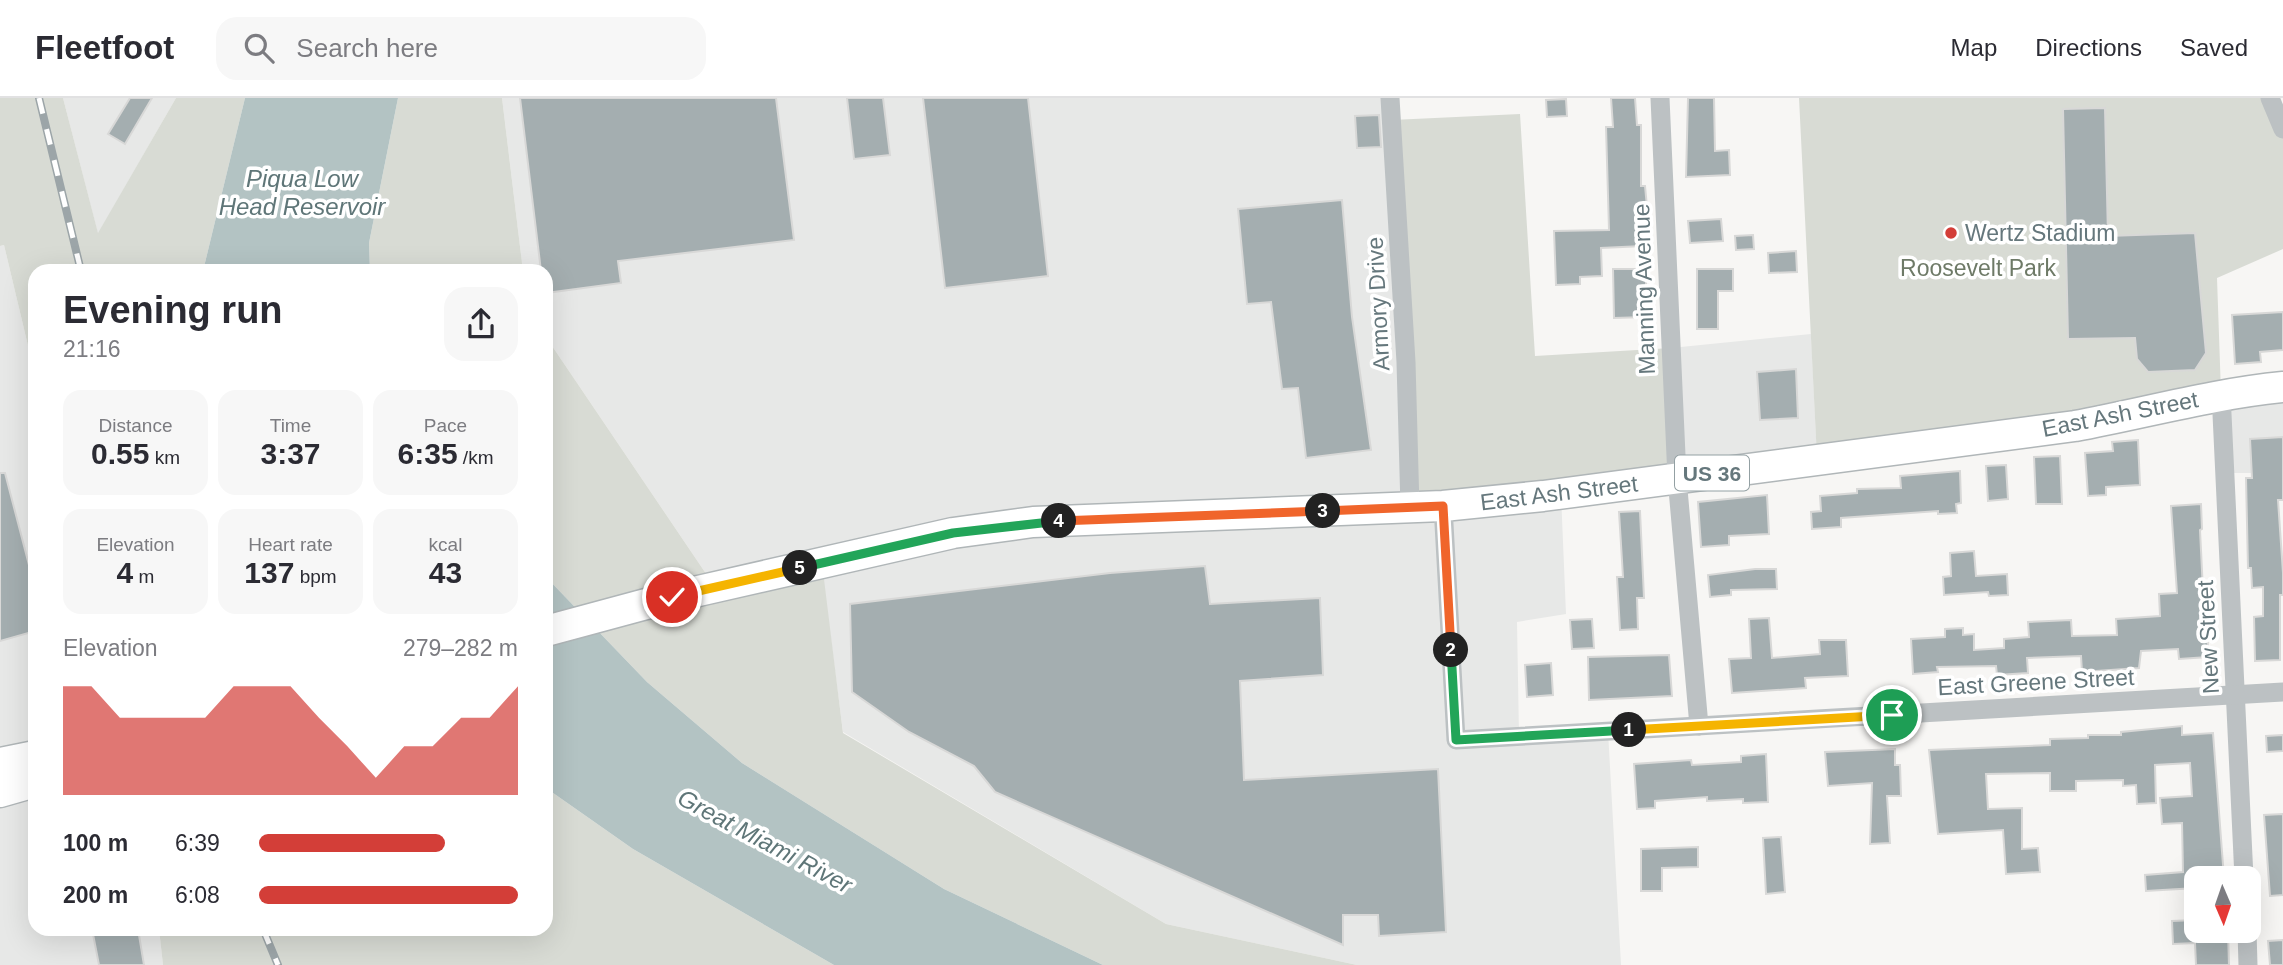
<!DOCTYPE html>
<html lang="en">
<head>
<meta charset="utf-8">
<style>
  body { margin:0; font-family:Helvetica,sans-serif; background:#f7f7f7; color:#2b2b33; height:100vh; display:flex; flex-direction:column; font-size:26px; white-space:nowrap }
  * { box-sizing:border-box; margin:0 }
  p { font-size:23px; color:#7c7c81 }
  .icon { flex:none; width:38px; height:38px; fill:none; stroke:currentColor; stroke-width:2; stroke-linecap:round; stroke-linejoin:round }
  .map { position:relative; flex:1; overflow:hidden }
  .drawer { position:absolute; left:28px; top:166px; width:525px; height:672px; display:flex; flex-direction:column; background:#fff; border-radius:21px; box-shadow:0 7px 28px #0002 }
  .drawer>* { flex:none }
  .needle { width:46px; rotate:178deg }
  .controls { position:absolute; left:2184px; top:768px; display:grid; gap:14px }
  .controls a { display:grid; place-items:center; width:77px; height:77px; border-radius:14px; background:#fff; box-shadow:0 7px 28px #0002; font-size:35px }
  .pin { position:absolute; display:grid; place-items:center; width:60px; height:60px; color:#fff; margin:-30px; border:4px solid #fff; border-radius:50%; box-shadow:0 2px 7px #0007 }
  .km { position:absolute; width:35px; height:35px; margin:-18px; border-radius:50%; background:#222; color:#fff; font-size:19px; line-height:35px; text-align:center }
  .round { display:grid; place-items:center; flex:none; width:74px; height:74px; border-radius:21px; background:#f7f7f7 }
  .headline { display:flex; align-items:center; justify-content:space-between; height:119px; padding:0 35px }
  h1 { font-size:38px; font-weight:700; line-height:52px }
  .figures { display:grid; grid-template-columns:repeat(3,1fr); gap:10px; height:119px; padding:7px 35px }
  .figures div { display:grid; align-content:center; border-radius:18px; background:#f7f7f7; text-align:center }
  .figures b { font-size:30px; font-weight:700 }
  .figures small { font-size:19px; font-weight:400 }
  .figures p { font-size:19px }
  .chart { height:196px; padding:14px 35px }
  .chart p { display:flex; justify-content:space-between }
  .chart svg { width:100%; height:126px; margin-top:7px; fill:#d33e38; opacity:.7 }
  ul { padding:0 35px; list-style:none; font-size:23px }
  li { display:grid; grid-template-columns:112px 84px 1fr; align-items:center; height:52px }
  li i { height:18px; border-radius:9px; background:#d33e38 }
  header { display:flex; align-items:center; gap:42px; box-sizing:border-box; height:98px; padding:0 35px; background:#fff; border-bottom:2px solid #e1e1e2 }
  header strong { font-size:33px }
  nav { display:flex; gap:38px; margin-inline-start:auto; font-size:24px }
  .search { width:490px; height:63px; background:#f7f7f7; display:flex; align-items:center; gap:18px; box-sizing:border-box; padding:0 24px; border-radius:21px; color:#7c7c81; font-size:26px }
  .map>svg:first-child { display:block }
  .built { fill:#e7e8e7 }
  .green { fill:#d8dbd4 }
  .water { fill:#b3c3c3 }
  .building { fill:#a4aeb0; stroke:#d8d8d7; stroke-width:2 }
  .lines { fill:none; stroke-linecap:round; stroke-linejoin:round }
  .primary-casing { stroke:#b0b6b8; stroke-width:33 }
  .minor { stroke:#bcc1c3; stroke-width:19 }
  .primary { stroke:#fff; stroke-width:30 }
  .rail-casing { stroke:#9ca5a8; stroke-width:8 }
  .rail { stroke:#fff; stroke-width:5; stroke-dasharray:16; stroke-linecap:butt }
  .split-1-casing { stroke:#fff; stroke-width:14 }
  .split-2-casing { stroke:#fff; stroke-width:14 }
  .split-3-casing { stroke:#fff; stroke-width:14 }
  .split-4-casing { stroke:#fff; stroke-width:14 }
  .split-5-casing { stroke:#fff; stroke-width:14 }
  .split-6-casing { stroke:#fff; stroke-width:14 }
  .split-1 { stroke:#f5b400; stroke-width:9 }
  .split-2 { stroke:#22a559; stroke-width:9 }
  .split-3 { stroke:#f0652b; stroke-width:9 }
  .split-4 { stroke:#f0652b; stroke-width:9 }
  .split-5 { stroke:#22a559; stroke-width:9 }
  .split-6 { stroke:#f5b400; stroke-width:9 }
  .poi-dot { fill:#d33e38; stroke:#fff; stroke-width:2.5 }
  .labels { text-anchor:middle; dominant-baseline:central; stroke-width:7; stroke-linejoin:round; paint-order:stroke }
  .shield { fill:#fff; stroke:#93a0a3; stroke-width:2 }
  .shield-label { font-size:21px; font-weight:bold; fill:#65777c }
  .poi-label { font-size:23px; fill:#65777c; stroke:#fff; text-anchor:start }
  .park-label { font-size:23px; fill:#6e7a67; stroke:#fff }
  .street-label { font-size:23px; fill:#65777c; stroke:#fff }
  .water-label { font-size:24px; font-style:italic; fill:#5f7678; stroke:#fff }
</style>
</head>
<body>
<header>
<strong>Fleetfoot</strong>
<div class="search"><svg class="icon" aria-label="search" viewBox="0 0 24 24"><circle cx="10" cy="10" r="6"/><path d="M15 15l6 6"/></svg>Search here</div>
<nav><a>Map</a><a>Directions</a><a>Saved</a></nav>
</header>
<div class="map">
<svg width="2283" height="867" viewBox="0 0 2283 867">
  <rect width="100%" height="100%" fill="#f7f6f4"/>
  <!-- built -->
  <g class="built">
    <polygon points="63,0 176,0 98,136"/>
    <polygon points="502,0 1390,0 1561,396 1566,516 1517,524 1519,638 1608,633 1621,867 1357,867 1166,826 843,634 821,465 715,489 546,239 546,173 523,173"/>
    <polygon points="4,147 35,277 35,831 159,831 163,867 0,867 0,148"/>
    <polygon points="1811,236 1817,360 1677,380 1671,250"/>
    <polygon points="2283,289 2283,375 2225,375 2221,295"/>
  </g>
  <!-- green -->
  <g class="green">
    <polygon points="0,0 63,0 98,135 176,0 245,0 203,173 35,173 35,277 4,147 0,148"/>
    <polygon points="398,0 502,0 523,173 370,173 369,145"/>
    <polygon points="1799,0 2270,0 2283,31 2283,151 2217,180 2221,295 1817,360"/>
    <polygon points="1520,16 1535,258 1671,250 1677,380 1410,410 1392,22"/>
    <polygon points="546,239 715,489 822,465 843,635 1166,826 1357,867 1103,867 944,791 742,665 647,584 546,479"/>
    <polygon points="546,690 633,751 834,867 163,867 159,831 546,831"/>
  </g>
  <!-- water -->
  <g class="water">
    <polygon points="245,0 398,0 369,145 370,173 203,173"/>
    <polygon points="546,479 647,584 742,665 944,791 1103,867 834,867 633,751 546,690"/>
  </g>
  <!-- building -->
  <g class="building">
    <polygon points="130,0 152,0 125,46 108,36"/>
    <polygon points="520,0 776,0 794,142 618,163 621,185 546,195 546,173 541,173"/>
    <polygon points="847,0 883,0 890,57 854,61"/>
    <polygon points="923,0 1028,0 1048,178 945,190"/>
    <polygon points="1611,0 1635,0 1637,27 1641,27 1641,88 1645,88 1647,109 1641,109 1643,148 1601,150 1602,178 1580,179 1580,186 1556,187 1554,133 1609,132 1606,29 1613,29"/>
    <polygon points="1688,0 1714,0 1715,53 1729,52 1730,77 1686,79"/>
    <polygon points="1566,1 1567,18 1547,19 1546,2"/>
    <polygon points="2105,10 2108,138 2195,135 2206,255 2195,272 2148,274 2137,261 2135,240 2068,241 2063,11"/>
    <polygon points="1379,17 1381,49 1357,50 1355,18"/>
    <polygon points="1342,102 1352,219 1371,352 1306,360 1298,290 1282,291 1271,204 1247,206 1238,111"/>
    <polygon points="1721,121 1723,143 1690,145 1688,123"/>
    <polygon points="1753,137 1754,151 1736,152 1735,138"/>
    <polygon points="1796,153 1797,174 1769,175 1768,155"/>
    <polygon points="1613,171 1646,171 1646,219 1614,220"/>
    <polygon points="1697,171 1733,171 1733,193 1718,193 1718,231 1697,231"/>
    <polygon points="2283,214 2283,252 2260,254 2261,264 2235,266 2232,217"/>
    <polygon points="1796,271 1798,320 1760,322 1757,274"/>
    <polygon points="2283,339 2283,402 2278,402 2283,475 2283,497 2280,497 2280,562 2255,563 2254,519 2263,518 2263,489 2252,490 2251,470 2248,470 2246,380 2252,380 2250,341"/>
    <polygon points="2138,342 2140,387 2106,389 2106,397 2088,398 2085,355 2113,353 2112,344"/>
    <polygon points="2060,358 2062,406 2036,406 2034,359"/>
    <polygon points="2006,367 2008,401 1988,403 1986,368"/>
    <polygon points="1960,373 1961,405 1956,406 1957,415 1938,416 1938,413 1841,420 1841,429 1812,431 1811,414 1821,413 1820,398 1857,395 1857,391 1901,390 1900,378"/>
    <polygon points="0,375 5,375 35,490 35,530 32,534 0,543"/>
    <polygon points="1767,397 1769,436 1729,438 1729,447 1701,449 1698,404"/>
    <polygon points="2201,406 2202,431 2200,432 2203,493 2207,493 2208,559 2179,561 2178,551 2141,553 2139,570 2082,574 2081,558 2027,560 2028,575 1997,577 1996,568 1937,569 1938,574 1913,576 1911,541 1945,539 1945,531 1963,530 1963,537 1974,536 1974,552 2004,550 2004,541 2029,539 2028,524 2071,522 2072,538 2117,537 2116,521 2160,518 2159,496 2177,495 2171,408"/>
    <polygon points="1640,413 1644,500 1637,500 1638,531 1620,532 1617,479 1623,479 1619,414"/>
    <polygon points="1974,453 1976,478 2007,476 2008,497 1989,498 1988,494 1944,497 1943,479 1951,478 1950,455"/>
    <polygon points="1205,468 1210,506 1320,500 1323,577 1240,583 1244,682 1438,671 1446,834 1379,838 1378,817 1343,817 1343,847 995,694 974,668 909,634 852,594 850,506 1110,475"/>
    <polygon points="1755,471 1776,471 1777,491 1731,492 1731,497 1710,499 1708,477"/>
    <polygon points="1769,520 1772,560 1820,556 1819,542 1846,542 1848,578 1805,580 1806,590 1732,595 1729,561 1751,560 1749,521"/>
    <polygon points="1592,521 1594,550 1572,551 1570,522"/>
    <polygon points="1669,557 1672,598 1589,602 1588,559"/>
    <polygon points="1551,565 1553,597 1527,599 1525,567"/>
    <polygon points="2182,628 2182,637 2213,635 2224,780 2196,780 2196,790 2146,793 2145,777 2183,774 2182,725 2162,726 2160,700 2192,698 2190,665 2155,667 2156,705 2137,706 2136,687 2123,688 2123,682 2076,683 2076,693 2050,693 2050,675 1986,676 1988,711 2022,710 2022,751 2038,750 2040,774 2006,776 2003,732 1938,736 1929,652 2050,647 2050,641 2088,640 2088,637 2121,637 2121,634"/>
    <polygon points="2283,637 2283,653 2267,654 2266,638"/>
    <polygon points="1895,651 1895,667 1900,667 1901,698 1887,698 1890,745 1870,746 1872,685 1828,688 1825,654"/>
    <polygon points="1766,656 1768,704 1743,705 1743,701 1707,703 1707,699 1655,703 1655,710 1637,711 1634,666 1691,662 1692,667 1741,664 1741,658"/>
    <polygon points="2283,716 2283,797 2270,798 2264,717"/>
    <polygon points="1781,739 1785,794 1766,796 1763,740"/>
    <polygon points="1698,749 1698,769 1662,770 1662,793 1641,793 1641,751"/>
    <polygon points="2196,822 2196,833 2228,833 2229,867 2196,867 2195,845 2173,846 2172,823"/>
    <polygon points="92,831 138,831 144,867 99,867"/>
    <polygon points="2283,842 2283,867 2270,867 2268,843"/>
  </g>
  <g class="lines">
    <defs>
      <g id="primary">
        <path d="M546,533L672,499L953,435L1033,424L1443,408L1543,398L2075,328C2145,315 2212,296 2283,289"/>
        <polyline points="0,665 35,658"/>
        <polyline points="0,694 35,684"/>
      </g>
    </defs>
    <!-- primary casing -->
    <use href="#primary" class="primary-casing"/>
    <!-- minor -->
    <g class="minor">
      <polyline points="1390,0 1406,264 1410,410"/>
      <polyline points="1660,0 1677,380 1699,628"/>
      <polyline points="2270,0 2283,31"/>
      <polyline points="2221,295 2244,780"/>
      <polyline points="1443,408 1456,642 2283,594"/>
      <polyline points="2247,833 2248,867"/>
    </g>
    <!-- primary -->
    <use href="#primary" class="primary"/>
    <defs>
      <g id="rail">
        <polyline points="39,0 81,173"/>
        <polyline points="263,831 278,867"/>
      </g>
    </defs>
    <!-- rail casing -->
    <use href="#rail" class="rail-casing"/>
    <!-- rail -->
    <use href="#rail" class="rail"/>
  </g>
  <g class="lines">
    <defs>
      <polyline id="split-1" points="1629,632 1892,617"/>
      <polyline id="split-2" points="1451,552 1456,642 1629,632"/>
      <polyline id="split-3" points="1323,413 1443,408 1451,552"/>
      <polyline id="split-4" points="1059,423 1323,413"/>
      <polyline id="split-5" points="800,470 953,435 1059,423"/>
      <polyline id="split-6" points="672,499 800,470"/>
    </defs>
    <!-- split-1 casing -->
    <use href="#split-1" class="split-1-casing"/>
    <!-- split-2 casing -->
    <use href="#split-2" class="split-2-casing"/>
    <!-- split-3 casing -->
    <use href="#split-3" class="split-3-casing"/>
    <!-- split-4 casing -->
    <use href="#split-4" class="split-4-casing"/>
    <!-- split-5 casing -->
    <use href="#split-5" class="split-5-casing"/>
    <!-- split-6 casing -->
    <use href="#split-6" class="split-6-casing"/>
    <!-- split-1 -->
    <use href="#split-1" class="split-1"/>
    <!-- split-2 -->
    <use href="#split-2" class="split-2"/>
    <!-- split-3 -->
    <use href="#split-3" class="split-3"/>
    <!-- split-4 -->
    <use href="#split-4" class="split-4"/>
    <!-- split-5 -->
    <use href="#split-5" class="split-5"/>
    <!-- split-6 -->
    <use href="#split-6" class="split-6"/>
  </g>
  <!-- markers -->
  <circle class="poi-dot" cx="1951" cy="135" r="7"/>
  <g class="labels">
    <!-- shield labels -->
    <rect class="shield" x="1675" y="357.5" width="74" height="35" rx="5"/>
    <g class="shield-label">
      <text x="1712" y="375">US 36</text>
    </g>
    <!-- poi labels -->
    <g class="poi-label">
      <text x="1965" y="135">Wertz Stadium</text>
    </g>
    <!-- park labels -->
    <g class="park-label">
      <text x="1978" y="170">Roosevelt Park</text>
    </g>
    <!-- street labels -->
    <g class="street-label">
      <text transform="translate(1644 191) rotate(-92)">Manning Avenue</text>
      <text transform="translate(1378 206) rotate(-93)">Armory Drive</text>
      <text transform="translate(2120 316) rotate(-11)">East Ash Street</text>
      <text transform="translate(1559 395) rotate(-7)">East Ash Street</text>
      <text transform="translate(2208 539) rotate(-93)">New Street</text>
      <text transform="translate(2036 584) rotate(-3)">East Greene Street</text>
    </g>
    <!-- water labels -->
    <g class="water-label">
      <text x="302" y="80">Piqua Low<tspan x="302" dy="28">Head Reservoir</tspan></text>
      <text transform="translate(765 743) rotate(28)">Great Miami River</text>
    </g>
  </g>
</svg>
<div class="controls">
<a><svg class="needle" viewBox="-14 -14 28 28"><path d="M0-13l5 13h-10z" fill="#e53935"/><path d="M0 13l5-13h-10z" fill="#7c7c81"/></svg></a>
</div>
<div class="pin" style="left:1892px;top:617px;background:#1e9e55"><svg class="icon" aria-label="arrive" viewBox="0 0 24 24"><path d="M6 21V4h12l-3 4 3 4H6"/></svg></div>
<div class="pin" style="left:672px;top:499px;background:#d93025"><svg class="icon" aria-label="check" viewBox="0 0 24 24"><path d="M5 12l5 5 9-10"/></svg></div>
<b class="km" style="left:1629px;top:632px">1</b>
<b class="km" style="left:1451px;top:552px">2</b>
<b class="km" style="left:1323px;top:413px">3</b>
<b class="km" style="left:1059px;top:423px">4</b>
<b class="km" style="left:800px;top:470px">5</b>
<section class="drawer">
<div class="headline"><div><h1>Evening run</h1><p>21:16</p></div><a class="round"><svg class="icon" aria-label="share" viewBox="0 0 24 24"><path d="M12 15V3M7 8l5-5 5 5M5 13v7h14v-7"/></svg></a></div>
<div class="figures">
<div><p>Distance</p><b>0.55<small> km</small></b></div>
<div><p>Time</p><b>3:37</b></div>
<div><p>Pace</p><b>6:35<small> /km</small></b></div>
</div>
<div class="figures">
<div><p>Elevation</p><b>4<small> m</small></b></div>
<div><p>Heart rate</p><b>137<small> bpm</small></b></div>
<div><p>kcal</p><b>43</b></div>
</div>
<div class="chart"><p><span>Elevation</span>279–282 m</p>
<svg viewBox="0 0 160 44" preserveAspectRatio="none"><path d="M0 44V6L10 6L20 17L30 17L40 17L50 17L60 6L70 6L80 6L90 17L100 27L110 38L120 27L130 27L140 17L150 17L160 6V44z"/></svg>
</div>
<ul>
<li><b>100 m</b>6:39<i style="width:72%"></i></li>
<li><b>200 m</b>6:08<i style="width:100%"></i></li>
</ul>
</section>
</div>
</body>
</html>
